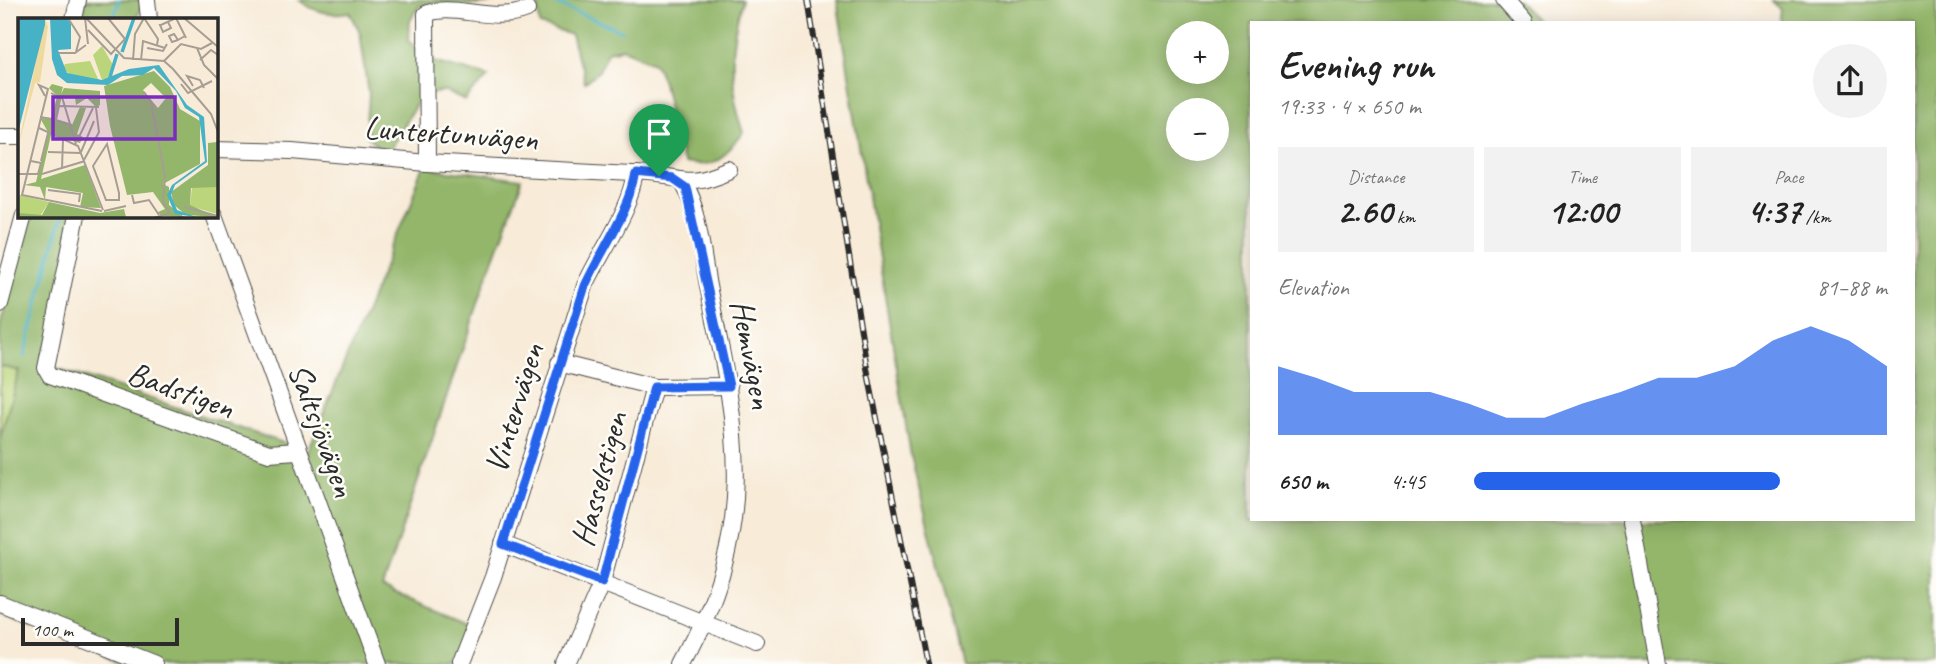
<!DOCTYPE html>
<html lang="en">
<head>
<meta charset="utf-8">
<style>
  body { margin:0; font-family:Caveat,sans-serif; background:#f2f2f2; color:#222; height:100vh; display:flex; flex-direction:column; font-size:26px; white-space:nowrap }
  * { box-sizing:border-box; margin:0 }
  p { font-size:23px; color:#767676 }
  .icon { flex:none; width:38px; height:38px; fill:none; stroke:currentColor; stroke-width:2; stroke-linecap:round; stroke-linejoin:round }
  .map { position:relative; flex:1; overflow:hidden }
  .panel { position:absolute; left:1250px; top:21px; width:665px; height:500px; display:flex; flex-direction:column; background:#fff; border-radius:0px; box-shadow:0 4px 18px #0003 }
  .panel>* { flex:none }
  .buttons { position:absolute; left:1166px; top:21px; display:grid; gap:14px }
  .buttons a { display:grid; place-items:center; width:63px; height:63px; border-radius:50%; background:#fff; box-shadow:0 4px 18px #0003; font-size:35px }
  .scale { position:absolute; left:21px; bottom:18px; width:158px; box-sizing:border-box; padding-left:7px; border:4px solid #2b2b2b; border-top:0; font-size:19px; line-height:24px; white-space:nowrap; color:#2b2b2b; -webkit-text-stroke:5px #fdfcf7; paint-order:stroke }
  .pin { position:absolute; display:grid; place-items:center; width:60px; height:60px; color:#fff; margin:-72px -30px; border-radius:50% 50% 50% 0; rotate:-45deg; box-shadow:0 0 7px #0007 }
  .pin .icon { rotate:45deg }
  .round { display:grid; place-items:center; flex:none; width:74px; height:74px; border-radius:37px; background:#f2f2f2 }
  .headline { display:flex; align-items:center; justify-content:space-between; height:119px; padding:0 28px }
  h1 { font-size:38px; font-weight:600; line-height:52px }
  .metrics { display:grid; grid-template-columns:repeat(3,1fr); gap:10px; height:119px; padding:7px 28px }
  .metrics div { display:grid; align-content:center; border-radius:0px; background:#f2f2f2; text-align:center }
  .metrics b { font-size:35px; font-weight:600 }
  .metrics small { font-size:19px; font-weight:400 }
  .metrics p { font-size:19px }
  .chart { height:196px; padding:14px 28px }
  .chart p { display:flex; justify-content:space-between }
  .chart svg { width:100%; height:126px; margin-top:7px; fill:#2563eb; opacity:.7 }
  ul { padding:0 28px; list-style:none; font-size:23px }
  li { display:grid; grid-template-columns:112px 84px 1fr; align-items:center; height:52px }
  li i { height:18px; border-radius:9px; background:#2563eb }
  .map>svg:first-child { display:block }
  .green { fill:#bad57a; stroke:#728052; stroke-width:2 }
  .forest { fill:#93b66a; stroke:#5f704a; stroke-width:2; fill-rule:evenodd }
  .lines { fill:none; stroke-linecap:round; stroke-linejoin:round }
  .stream { stroke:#47b2c6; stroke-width:3.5 }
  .minor-casing { stroke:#4a4845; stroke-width:18 }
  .minor { stroke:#fff; stroke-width:16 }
  .rail-casing { stroke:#2b2b2b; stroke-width:6 }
  .rail { stroke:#fdfcf7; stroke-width:3.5; stroke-dasharray:10; stroke-linecap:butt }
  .route-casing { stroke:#fff; stroke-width:14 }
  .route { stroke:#2563eb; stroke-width:9 }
  .labels { text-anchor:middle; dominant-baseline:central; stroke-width:5; stroke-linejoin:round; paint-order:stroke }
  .street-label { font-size:33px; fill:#2b2b2b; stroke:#fdfcf7 }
  .inset-river { fill:none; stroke:#47b2c6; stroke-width:3.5 }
  .inset-road { fill:none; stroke:#a69e93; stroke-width:2 }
  .view { fill:#7b2cbf; fill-opacity:0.15; stroke:#7b2cbf; stroke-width:3.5 }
  .inset-edge { fill:none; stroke:#2b2b2b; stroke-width:3.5 }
</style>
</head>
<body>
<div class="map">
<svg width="1936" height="664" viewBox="0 0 1936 664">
  <rect width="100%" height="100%" fill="#fdfcf7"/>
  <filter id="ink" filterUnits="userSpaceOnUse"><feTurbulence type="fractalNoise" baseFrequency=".0143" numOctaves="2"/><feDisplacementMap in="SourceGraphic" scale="14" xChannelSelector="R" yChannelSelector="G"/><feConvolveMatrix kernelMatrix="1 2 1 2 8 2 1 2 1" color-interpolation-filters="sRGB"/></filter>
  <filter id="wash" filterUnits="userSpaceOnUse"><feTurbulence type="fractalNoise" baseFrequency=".00686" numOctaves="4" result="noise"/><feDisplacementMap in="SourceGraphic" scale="28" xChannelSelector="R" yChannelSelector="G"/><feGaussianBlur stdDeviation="1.57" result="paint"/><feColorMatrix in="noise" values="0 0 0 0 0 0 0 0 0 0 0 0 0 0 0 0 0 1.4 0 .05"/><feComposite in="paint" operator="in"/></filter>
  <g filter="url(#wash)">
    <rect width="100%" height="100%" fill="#f8ebd8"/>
    <!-- green -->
    <polygon class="green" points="0,366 19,371 0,438"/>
    <!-- forest -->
    <g class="forest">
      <polygon points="86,0 144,0 136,19 81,19"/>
      <path d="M299,0H502C473,10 448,0 419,6L410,20L409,40L432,60L489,76L466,102L445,92L422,94L387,149L377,148L366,138L369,94L360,32L350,12C331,15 315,13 299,0Z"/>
      <path d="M529,0H742C728,51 728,83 744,133C726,157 713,169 682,163L663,82L655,61L623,48L607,51L598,71L584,83L571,35L540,25L538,5Z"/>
      <path d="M837,0H1517L1539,23H1251V520H1913V23H1781L1783,9L1774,0H1936V664H962L911,456ZM1178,33H1216V72H1178ZM1178,110H1216V149H1178Z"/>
      <polygon points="425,168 523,181 489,271 382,588 480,629 467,664 129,664 0,615 0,438 19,371 0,366 0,327 29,215 81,215 51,366 308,451"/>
    </g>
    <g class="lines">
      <!-- stream -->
      <g class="stream">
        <polyline points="547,0 622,31"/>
        <polyline points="113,19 119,0"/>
        <polyline points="24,356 61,215"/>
      </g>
    </g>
  </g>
  <g filter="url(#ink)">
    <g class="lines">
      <defs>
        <g id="minor">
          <polyline points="147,0 149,19"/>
          <polyline points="1504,0 1524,23"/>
          <polyline points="74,19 78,0"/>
          <polyline points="0,136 19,136"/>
          <path d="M215,149L292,151L427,163L650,175C689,179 690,186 729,169"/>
          <path d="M427,163L426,14C452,2 493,24 527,10"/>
          <path d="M682,182C700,212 702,257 709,291C740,438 758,525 683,664"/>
          <polyline points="77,215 46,368 50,375 269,453 297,451"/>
          <polyline points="214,215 377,664"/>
          <polyline points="0,304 24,215"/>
          <polyline points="559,363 654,387 729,386"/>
          <polyline points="1632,520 1658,664"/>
          <polyline points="503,544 757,644"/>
          <polyline points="0,603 154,664"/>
          <path d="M459,664L493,577L585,286C600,252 632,210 636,174"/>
          <polyline points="566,664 602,582 654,387"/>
        </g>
      </defs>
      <!-- minor casing -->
      <use href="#minor" class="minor-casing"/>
      <!-- minor -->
      <use href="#minor" class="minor"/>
      <defs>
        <polyline id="rail" points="808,0 867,368 926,664"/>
      </defs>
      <!-- rail casing -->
      <use href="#rail" class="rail-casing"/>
      <!-- rail -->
      <use href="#rail" class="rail"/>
    </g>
  </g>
  <g class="lines" filter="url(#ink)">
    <defs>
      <path id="route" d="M636,174L672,178L685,187L729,386L654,387L602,582L503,544L585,286C600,252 631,210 636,174Z"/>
    </defs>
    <!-- route casing -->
    <use href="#route" class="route-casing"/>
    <!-- route -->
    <use href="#route" class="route"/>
  </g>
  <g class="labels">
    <!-- street labels -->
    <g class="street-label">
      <text transform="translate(451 133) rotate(4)">Luntertunvägen</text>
      <text transform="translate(752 354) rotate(79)">Hemvägen</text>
      <text transform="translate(181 390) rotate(20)">Badstigen</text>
      <text transform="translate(514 408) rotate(-73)">Vintervägen</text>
      <text transform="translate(322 430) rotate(70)">Saltsjövägen</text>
      <text transform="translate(599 479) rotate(-75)">Hasselstigen</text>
    </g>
  </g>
  <!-- overview -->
  <g transform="translate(18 18)">
    <rect width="200" height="200" fill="#f8ebd8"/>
    <path d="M84,28L95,47L89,61L84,62L75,37ZM72,43L81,63L57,62L45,50L47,46ZM199,169V196L172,188L174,169ZM0,177H2L31,184L22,198L0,199Z" fill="#bad57a"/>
    <path d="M136,53L152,69L162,91L182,103V146L145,166L151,169V187L166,199L143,198L140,194L147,191L135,174L109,177L92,108L86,68ZM133,65L148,80L140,90L125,72ZM34,66L45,69L43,76L46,70L82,73V87L78,89L69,80L58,87L57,80L44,78L38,102L54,107L62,89L68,90L59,116L65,119L62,125L33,117L23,161L67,147L83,190L62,189L65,175L28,169L27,182L22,169L6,167L18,164L30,114L22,100L34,101L40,79L31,70ZM199,124V169L173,170L172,187L199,199L168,197L156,187L153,174L190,147V125ZM31,184L82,195L106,191L108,199L0,200V195L24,197Z" fill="#93b66a" fill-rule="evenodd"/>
    <path d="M27,0L30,9L22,64L17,65L0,129Z" fill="#eeda9e"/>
    <path d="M0,0H27V7L0,115ZM32,0H50L53,5V31L40,32L49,55L84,62L111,51L141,47L169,87L186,99L189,144L157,167L153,177L159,192L178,199L157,196L149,177L154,167L187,143L181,99L167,90L158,73L136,50L125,57L104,58L90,67L49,65L39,57L34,41Z" fill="#47b2c6"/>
    <path class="inset-river" d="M104,34L116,0M91,62L99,36"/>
    <path class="inset-road" d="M50,0L62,19L58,34M67,0L70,26M68,0L106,40L146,43L155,51L193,96L200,114M158,0L168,20M166,0L200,29M150,4L153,10L145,14L142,7H143L158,0M70,12L93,36L107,21L90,0M160,22L154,24L151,18L156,16L160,22L167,18M129,30L145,33L149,26M179,30L186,47L200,61M41,35H57L68,27M115,42L117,16L126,0L140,21L139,27M123,42L125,23L147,30M182,42L193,32L200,37M146,43L163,26L183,31L194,25M163,66L170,75L194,63M175,68L169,58L182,62L186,70M126,74L133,84L147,159L145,184L152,195L136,200M27,78L21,67L30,71L4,177L84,193M53,78L44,79L58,126M22,99L34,101L40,79L33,75M54,107L38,102L41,88L81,89M21,110L60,128L85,192M59,123L75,90M89,126L101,175V182H88L75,148ZM30,134L63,135M63,134L76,103M66,142L81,114L78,90M23,143L30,115M44,151L45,121M0,156H20L23,145L13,143M24,156L67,143M30,172L62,176L61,184M114,177L116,185L131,182L141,197M166,189L200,198M86,193L108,188"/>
    <path class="view" d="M35,79H157V121H35Z"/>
    <rect width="200" height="200" class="inset-edge"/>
  </g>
</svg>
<div class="buttons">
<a>+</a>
<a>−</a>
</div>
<div class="scale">100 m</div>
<div class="pin" style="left:659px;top:176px;background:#1e9e55"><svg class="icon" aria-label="arrive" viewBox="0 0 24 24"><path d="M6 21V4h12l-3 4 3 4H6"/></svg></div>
<section class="panel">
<div class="headline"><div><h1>Evening run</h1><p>19:33 · 4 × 650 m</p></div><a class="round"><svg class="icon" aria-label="share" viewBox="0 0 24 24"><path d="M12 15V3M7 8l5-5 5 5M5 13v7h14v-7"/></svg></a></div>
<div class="metrics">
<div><p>Distance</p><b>2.60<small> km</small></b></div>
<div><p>Time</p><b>12:00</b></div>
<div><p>Pace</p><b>4:37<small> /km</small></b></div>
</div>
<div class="chart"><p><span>Elevation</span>81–88 m</p>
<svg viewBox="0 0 160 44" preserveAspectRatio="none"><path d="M0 44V20L10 24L20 29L30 29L40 29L50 33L60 38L70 38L80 33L90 29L100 24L110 24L120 20L130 11L140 6L150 11L160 20V44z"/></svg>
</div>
<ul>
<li><b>650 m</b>4:45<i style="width:74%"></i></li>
</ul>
</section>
</div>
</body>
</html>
